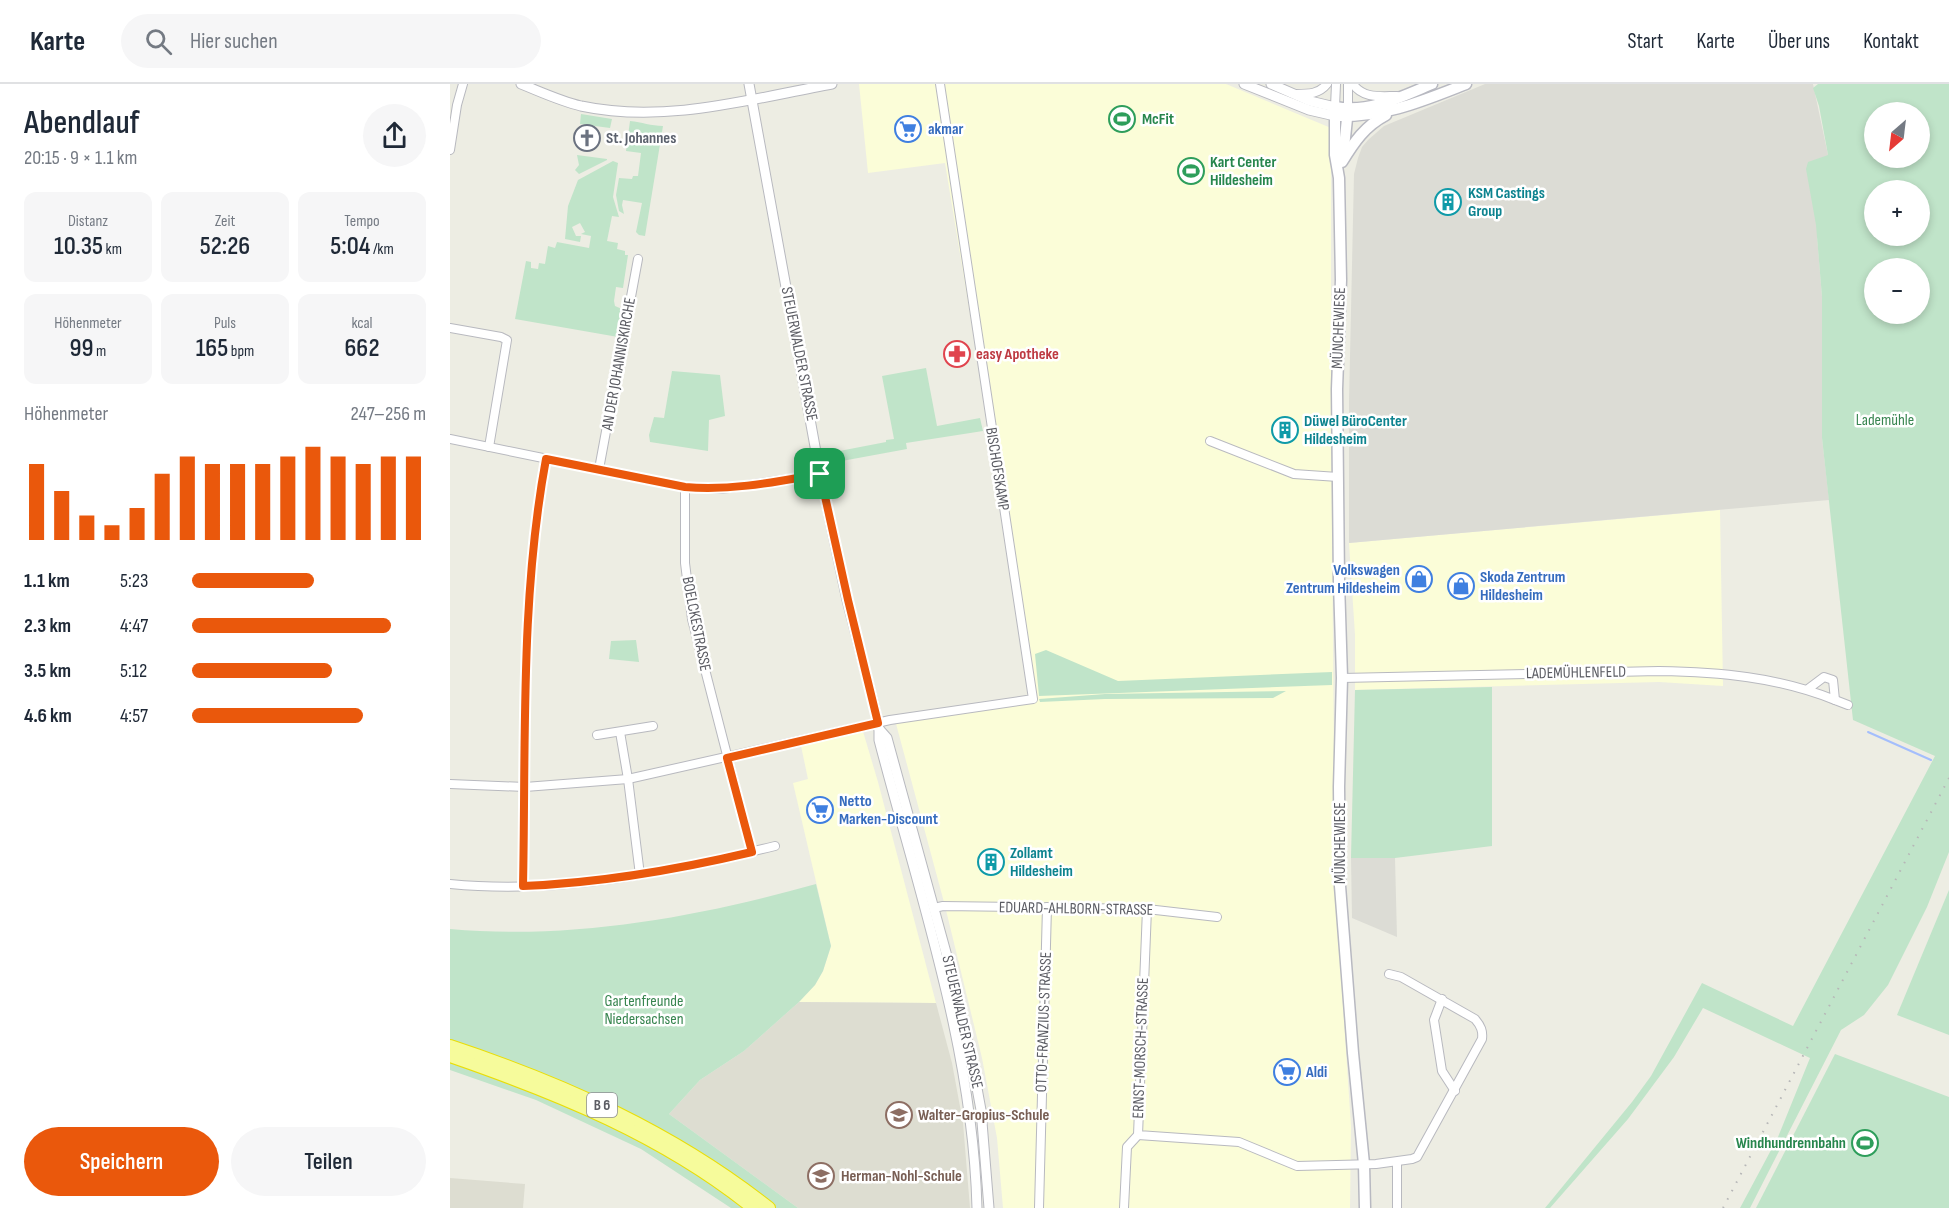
<!DOCTYPE html>
<html lang="de">
<head>
<meta charset="utf-8">
<style>
  body { margin:0; font-family:"Sofia Sans Condensed",sans-serif; background:#f6f6f7; color:#1f2937; height:100vh; display:flex; flex-direction:column; font-size:22px; white-space:nowrap }
  * { box-sizing:border-box; margin:0 }
  p { font-size:20px; color:#747a83 }
  .icon { flex:none; width:33px; height:33px; fill:none; stroke:currentColor; stroke-width:2; stroke-linecap:round; stroke-linejoin:round }
  .map { position:relative; flex:1; overflow:hidden }
  .drawer { display:flex; flex-direction:column; background:#fff; width:450px }
  .drawer>* { flex:none }
  .needle { width:39px; rotate:208deg }
  .buttons { position:absolute; left:1414px; top:18px; display:grid; gap:12px }
  .buttons a { display:grid; place-items:center; width:66px; height:66px; border-radius:50%; background:#fff; box-shadow:0 3px 9px #0003; font-size:30px }
  .pin { position:absolute; display:grid; place-items:center; width:51px; height:51px; color:#fff; margin:-26px; border-radius:12px; box-shadow:0 3px 9px #0006 }
  .round { display:grid; place-items:center; flex:none; width:63px; height:63px; border-radius:32px; background:#f6f6f7 }
  .head { display:flex; align-items:center; justify-content:space-between; height:102px; padding:0 24px }
  h1 { font-size:33px; font-weight:600; line-height:45px }
  .metrics { display:grid; grid-template-columns:repeat(3,1fr); gap:9px; height:102px; padding:6px 24px }
  .metrics div { display:grid; align-content:center; border-radius:12px; background:#f6f6f7; text-align:center }
  .metrics b { font-size:26px; font-weight:600 }
  .metrics small { font-size:16px; font-weight:400 }
  .metrics p { font-size:16px }
  .chart { height:168px; padding:12px 24px }
  .chart p { display:flex; justify-content:space-between }
  .chart svg { width:100%; height:108px; margin-top:6px; stroke:#ea580c; stroke-width:6 }
  .cta { display:flex; gap:12px; margin-top:auto; padding:12px 24px }
  .cta a { flex:1; height:69px; border-radius:36px; background:#ea580c; color:#fff; font-size:24px; font-weight:600; line-height:69px; text-align:center }
  .cta a+a { background:#f6f6f7; color:#1f2937 }
  ul { padding:0 24px; list-style:none; font-size:20px }
  li { display:grid; grid-template-columns:96px 72px 1fr; align-items:center; height:45px }
  li i { height:15px; border-radius:8px; background:#ea580c }
  header { display:flex; align-items:center; gap:36px; box-sizing:border-box; height:84px; padding:0 30px; background:#fff; border-bottom:2px solid #e0e1e3 }
  header strong { font-size:28px }
  nav { display:flex; gap:33px; margin-inline-start:auto; font-size:21px }
  .search { width:420px; height:54px; background:#f6f6f7; display:flex; align-items:center; gap:15px; box-sizing:border-box; padding:0 21px; border-radius:33px; color:#747a83; font-size:22px }
  main { display:flex; flex:1; min-height:0 }
  .map>svg:first-child { display:block }
  .commercial { fill:#fbfdd8 }
  .industrial { fill:#dcdcd5 }
  .education { fill:#ddddd1 }
  .green { fill:#c0e4c9; fill-rule:evenodd }
  .lines { fill:none; stroke-linecap:round; stroke-linejoin:round }
  .stream { stroke:#a4befc; stroke-width:2 }
  .minor-casing { stroke:#b8b9bf; stroke-width:10 }
  .tertiary-casing { stroke:#b8b9bf; stroke-width:11 }
  .secondary-casing { stroke:#b8b9c1; stroke-width:13 }
  .trunk-casing { stroke:#e9de07; stroke-width:14 }
  .minor { stroke:#fff; stroke-width:8 }
  .tertiary { stroke:#fff; stroke-width:9 }
  .secondary { stroke:#fff; stroke-width:10 }
  .trunk { stroke:#f6fb9b; stroke-width:12 }
  .rail { stroke:#b6b6b7; stroke-width:2; stroke-dasharray:1.5 8; stroke-linecap:butt }
  .route-casing { stroke:#fff; stroke-width:12 }
  .route { stroke:#ea580c; stroke-width:8 }
  .labels { text-anchor:middle; dominant-baseline:central; stroke-width:5; stroke-linejoin:round; paint-order:stroke }
  .shield { fill:#fff; stroke:#8c8d92; stroke-width:1.5 }
  .shield-label { font-size:15px; font-weight:bold; fill:#5b5c63 }
  .leisure-label { font-size:16px; font-weight:bold; fill:#27864d; stroke:#fff; text-anchor:start }
  .shop-label { font-size:16px; font-weight:bold; fill:#366cbe; stroke:#fff; text-anchor:start }
  .worship-label { font-size:16px; font-weight:bold; fill:#5b616d; stroke:#fff; text-anchor:start }
  .culture-label { font-size:16px; font-weight:bold; fill:#0d838f; stroke:#fff; text-anchor:start }
  .street-label { font-size:16px; fill:#5b5c63; stroke:#fff }
  .health-label { font-size:16px; font-weight:bold; fill:#be3a42; stroke:#fff; text-anchor:start }
  .park-label { font-size:16px; fill:#388550; stroke:#fff }
  .education-label { font-size:16px; font-weight:bold; fill:#785e54; stroke:#fff; text-anchor:start }
</style>
</head>
<body>
<header>
<strong>Karte</strong>
<div class="search"><svg class="icon" aria-label="search" viewBox="0 0 24 24"><circle cx="10" cy="10" r="6"/><path d="M15 15l6 6"/></svg>Hier suchen</div>
<nav><a>Start</a><a>Karte</a><a>Über uns</a><a>Kontakt</a></nav>
</header>
<main>
<section class="drawer">
<div class="head"><div><h1>Abendlauf</h1><p>20:15 · 9 × 1.1 km</p></div><a class="round"><svg class="icon" aria-label="share" viewBox="0 0 24 24"><path d="M12 15V3M7 8l5-5 5 5M5 13v7h14v-7"/></svg></a></div>
<div class="metrics">
<div><p>Distanz</p><b>10.35<small> km</small></b></div>
<div><p>Zeit</p><b>52:26</b></div>
<div><p>Tempo</p><b>5:04<small> /km</small></b></div>
</div>
<div class="metrics">
<div><p>Höhenmeter</p><b>99<small> m</small></b></div>
<div><p>Puls</p><b>165<small> bpm</small></b></div>
<div><p>kcal</p><b>662</b></div>
</div>
<div class="chart"><p><span>Höhenmeter</span>247–256 m</p>
<svg viewBox="0 0 160 44" preserveAspectRatio="none"><path d="M5 44V13M15 44V24M25 44V34M35 44V38M45 44V31M55 44V17M65 44V10M75 44V13M85 44V13M95 44V13M105 44V10M115 44V6M125 44V10M135 44V13M145 44V10M155 44V10"/></svg>
</div>
<ul>
<li><b>1.1 km</b>5:23<i style="width:52%"></i></li>
<li><b>2.3 km</b>4:47<i style="width:85%"></i></li>
<li><b>3.5 km</b>5:12<i style="width:60%"></i></li>
<li><b>4.6 km</b>4:57<i style="width:73%"></i></li>
</ul>
<div class="cta"><a>Speichern</a><a>Teilen</a></div>
</section>
<div class="map">
<svg width="1499" height="1124" viewBox="0 0 1499 1124">
  <rect width="100%" height="100%" fill="#edede3"/>
  <!-- commercial -->
  <g class="commercial">
    <polygon points="409,0 776,0 881,44 881,318 885,801 901,1042 900,1124 553,1124 547,1054 532,974 495,822 445,636 583,612 495,79 418,89"/>
    <polygon points="1270,426 1273,602 1209,598 905,606 905,551 899,459"/>
    <polygon points="412,644 428,698 486,919 349,918 365,901 373,887 381,862 343,699 358,695 350,657"/>
  </g>
  <!-- industrial -->
  <g class="industrial">
    <polygon points="1035,0 1363,0 1378,71 1367,152 1372,213 1372,354 1379,416 899,459 899,318 904,90 908,74 912,63 918,56 934,42"/>
    <polygon points="901,774 945,774 947,853 902,834"/>
  </g>
  <!-- education -->
  <g class="education">
    <polygon points="349,918 486,919 502,979 513,1039 520,1124 348,1124 219,1030 250,996 294,967"/>
    <polygon points="0,1094 75,1100 73,1124 0,1124"/>
  </g>
  <!-- green -->
  <g class="green">
    <path d="M1368,0H1499V768L1477,823L1438,901L1414,931L1391,946L1300,1124H1290L1328,1053L1360,974L1253,924L1224,973L1178,1035L1100,1124H1095L1182,1018L1201,992L1252,899L1343,942L1485,672L1403,636L1372,354V213L1366,141L1356,85L1358,78L1378,71L1369,22L1363,4ZM1470,28V74H1425V28ZM1470,106V152H1425V106ZM1470,184V230H1425V184Z"/>
    <polygon points="131,30 162,35 160,44 130,40"/>
    <path d="M180,37C192,38 201,42 213,42L195,152L189,151L186,148L192,119L173,116L172,121L174,130L169,127L166,111L169,94L182,95L183,92H188L191,69L176,67Z"/>
    <polygon points="127,71 157,75 157,76 129,90 125,86 129,81"/>
    <polygon points="163,77 168,79 163,113 169,133 162,132 157,157 168,159 167,165 175,167 175,171 178,171 173,204 166,203 164,217 165,222 172,225 168,253 65,235 76,177 81,178 81,184 88,185 89,179 95,180 98,162 105,164 107,158 139,164 141,152 131,150 135,148 130,139 122,143 126,152 131,152 130,158 115,155 118,122 128,96"/>
    <polygon points="476,284 487,342 530,334 533,347 456,359 457,365 381,379 379,369 436,358 436,356 444,355 432,292"/>
    <polygon points="222,287 270,291 275,332 259,336 258,367 200,358 199,351 204,333 214,334"/>
    <polygon points="186,556 189,578 159,575 161,557"/>
    <polygon points="596,566 668,597 882,588 882,601 589,612 585,570"/>
    <polygon points="1042,603 1042,762 945,774 901,774 905,606"/>
    <polygon points="836,607 823,614 655,615 590,618 589,615 655,610"/>
    <path d="M366,800L381,862L373,887L365,901L349,918L294,967L250,996L219,1030L348,1124H281L191,1065L86,1016L0,986V845C123,856 248,833 366,800Z"/>
    <polygon points="1499,806 1499,951 1447,931"/>
    <polygon points="1385,970 1499,1013 1499,1124 1306,1124"/>
  </g>
  <g class="lines">
    <!-- stream -->
    <polyline class="stream" points="1418,648 1481,676"/>
    <defs>
      <g id="minor">
        <polyline points="898,0 898,25"/>
        <path d="M903,0C913,15 931,12 947,12"/>
        <path d="M846,10C859,10 869,10 877,0"/>
        <polyline points="885,23 886,0"/>
        <polyline points="0,66 7,21 13,0"/>
        <polyline points="0,244 51,253 57,256 39,363"/>
        <polyline points="0,355 235,403 272,405 370,390"/>
        <polyline points="760,357 844,390 888,393"/>
        <polyline points="149,385 188,175"/>
        <polyline points="235,403 235,479 242,535 302,768"/>
        <path d="M892,594L1209,587C1269,588 1328,593 1385,616L1383,596L1374,593L1358,605"/>
        <polyline points="1385,616 1398,621"/>
        <polyline points="170,648 178,695 190,791"/>
        <polyline points="147,651 203,642"/>
        <polyline points="0,700 75,703 178,695 440,636 583,615 490,0"/>
        <path d="M0,800C109,811 219,788 325,762"/>
        <path d="M73,802C76,660 70,515 96,375"/>
        <polyline points="484,824 493,822 697,825 767,833"/>
        <path d="M697,825L688,1051L789,1058L847,1082L926,1080L962,1075L967,1073L1032,955C1033,947 1031,942 1025,935L951,893L939,890"/>
        <polyline points="992,915 984,936 992,987 1005,1007"/>
        <polyline points="947,1078 947,1124"/>
        <polyline points="589,1124 597,823"/>
        <polyline points="674,1124 677,1063 688,1051"/>
      </g>
      <g id="tertiary">
        <path d="M71,0C91,8 110,17 131,22C215,40 300,15 382,0"/>
        <path d="M299,0L370,390L397,516L424,621L429,645V656C469,810 523,964 527,1124"/>
        <polyline points="794,0 859,26 885,32"/>
        <polyline points="821,0 860,17 885,23"/>
        <polyline points="429,645 437,654 503,894 522,977 531,1026 539,1124"/>
      </g>
      <g id="secondary">
        <path d="M885,32C936,33 970,18 1016,0"/>
        <polyline points="893,73 898,25"/>
        <path d="M892,78C904,58 915,42 936,31"/>
        <path d="M915,1124L914,1080L903,969L890,802L889,703L892,594L889,498L887,305L891,196L889,94L885,71V23C920,29 951,13 982,0"/>
      </g>
      <g id="trunk">
        <path d="M0,962C115,1000 224,1049 319,1124"/>
        <path d="M0,972C107,1009 214,1052 303,1124"/>
      </g>
    </defs>
    <!-- minor casing -->
    <use href="#minor" class="minor-casing"/>
    <!-- tertiary casing -->
    <use href="#tertiary" class="tertiary-casing"/>
    <!-- secondary casing -->
    <use href="#secondary" class="secondary-casing"/>
    <!-- trunk casing -->
    <use href="#trunk" class="trunk-casing"/>
    <!-- minor -->
    <use href="#minor" class="minor"/>
    <!-- tertiary -->
    <use href="#tertiary" class="tertiary"/>
    <!-- secondary -->
    <use href="#secondary" class="secondary"/>
    <!-- trunk -->
    <use href="#trunk" class="trunk"/>
    <!-- rail -->
    <polyline class="rail" points="1273,1124 1499,694"/>
  </g>
  <g class="lines">
    <defs>
      <path id="route" d="M96,375L235,403C281,407 325,398 370,390L398,516L428,639L277,674L302,768C226,786 151,799 73,802C76,660 70,515 96,375Z"/>
    </defs>
    <!-- route casing -->
    <use href="#route" class="route-casing"/>
    <!-- route -->
    <use href="#route" class="route"/>
  </g>
  <!-- icons -->
  <defs>
    <symbol id="stadium-ring" viewBox="-11 -11 22 22"><circle r="9.5" fill="#fff" stroke="#2e9e5b" stroke-width="1.5"/><path d="M0-5a6.5 5 0 1 0 0 10a6.5 5 0 1 0 0-10ZM-3.5-1.8h7v3.6h-7Z" fill="#2e9e5b"/></symbol>
    <symbol id="supermarket-ring" viewBox="-11 -11 22 22"><circle r="9.5" fill="#fff" stroke="#3f7fe0" stroke-width="1.5"/><path d="M-6-5.5h2.5l.6 2H6L4.5 2H-2.5L-4.4-4H-6ZM-1.5 3.2a1.3 1.3 0 1 0 .1 0ZM3 3.2a1.3 1.3 0 1 0 .1 0Z" fill="#3f7fe0"/></symbol>
    <symbol id="church-ring" viewBox="-11 -11 22 22"><circle r="9.5" fill="#fff" stroke="#6b7280" stroke-width="1.5"/><path d="M-1.2-6h2.4v3.5h3.3v2.4h-3.3V6h-2.4V-.1h-3.3v-2.4h3.3Z" fill="#6b7280"/></symbol>
    <symbol id="building-ring" viewBox="-11 -11 22 22"><circle r="9.5" fill="#fff" stroke="#0f9aa8" stroke-width="1.5"/><path d="M-4-6H4V6H1V3H-1V6H-4ZM-2.5-4.3h1.7v1.8h-1.7ZM.8-4.3h1.7v1.8H.8ZM-2.5-1h1.7V.8h-1.7ZM.8-1h1.7V.8H.8Z" fill="#0f9aa8"/></symbol>
    <symbol id="pharmacy-ring" viewBox="-11 -11 22 22"><circle r="9.5" fill="#fff" stroke="#e0444e" stroke-width="1.5"/><path d="M-2-6h4v4h4v4h-4v4h-4v-4h-4v-4h4Z" fill="#e0444e"/></symbol>
    <symbol id="shop-ring" viewBox="-11 -11 22 22"><circle r="9.5" fill="#fff" stroke="#3f7fe0" stroke-width="1.5"/><path d="M-5-2.5h2.3a2.7 3.5 0 0 1 5.4 0H5L5.5 6h-11ZM-1.5-2.5h3a1.5 2.3 0 0 0-3 0Z" fill="#3f7fe0"/></symbol>
    <symbol id="school-ring" viewBox="-11 -11 22 22"><circle r="9.5" fill="#fff" stroke="#8d6e63" stroke-width="1.5"/><path d="M0-5L7-2L0 1L-7-2ZM-4 1L0 2.5L4 1V4Q0 6-4 4Z" fill="#8d6e63"/></symbol>
  </defs>
  <g fill-rule="evenodd">
    <use href="#stadium-ring" x="657" y="20" width="30" height="30"/>
    <use href="#supermarket-ring" x="443" y="30" width="30" height="30"/>
    <use href="#church-ring" x="122" y="39" width="30" height="30"/>
    <use href="#stadium-ring" x="726" y="72" width="30" height="30"/>
    <use href="#building-ring" x="983" y="103" width="30" height="30"/>
    <use href="#pharmacy-ring" x="492" y="255" width="30" height="30"/>
    <use href="#building-ring" x="820" y="331" width="30" height="30"/>
    <use href="#shop-ring" x="954" y="480" width="30" height="30"/>
    <use href="#shop-ring" x="996" y="487" width="30" height="30"/>
    <use href="#supermarket-ring" x="355" y="711" width="30" height="30"/>
    <use href="#building-ring" x="526" y="763" width="30" height="30"/>
    <use href="#supermarket-ring" x="822" y="973" width="30" height="30"/>
    <use href="#school-ring" x="434" y="1016" width="30" height="30"/>
    <use href="#stadium-ring" x="1400" y="1044" width="30" height="30"/>
    <use href="#school-ring" x="356" y="1077" width="30" height="30"/>
  </g>
  <g class="labels">
    <!-- shield labels -->
    <rect class="shield" x="137" y="1009" width="30" height="24" rx="4.5"/>
    <g class="shield-label">
      <text x="152" y="1021">B 6</text>
    </g>
    <!-- leisure labels -->
    <g class="leisure-label">
      <text x="692" y="35">McFit</text>
      <text x="760" y="78">Kart Center<tspan x="760" dy="18">Hildesheim</tspan></text>
      <text x="1396" y="1059" text-anchor="end">Windhundrennbahn</text>
    </g>
    <!-- shop labels -->
    <g class="shop-label">
      <text x="478" y="45">akmar</text>
      <text x="950" y="486" text-anchor="end">Volkswagen<tspan x="950" dy="18">Zentrum Hildesheim</tspan></text>
      <text x="1030" y="493">Skoda Zentrum<tspan x="1030" dy="18">Hildesheim</tspan></text>
      <text x="389" y="717">Netto<tspan x="389" dy="18">Marken-Discount</tspan></text>
      <text x="856" y="988">Aldi</text>
    </g>
    <!-- worship labels -->
    <g class="worship-label">
      <text x="156" y="54">St. Johannes</text>
    </g>
    <!-- culture labels -->
    <g class="culture-label">
      <text x="1018" y="109">KSM Castings<tspan x="1018" dy="18">Group</tspan></text>
      <text x="854" y="337">Düwel BüroCenter<tspan x="854" dy="18">Hildesheim</tspan></text>
      <text x="560" y="769">Zollamt<tspan x="560" dy="18">Hildesheim</tspan></text>
    </g>
    <!-- street labels -->
    <g class="street-label">
      <text transform="translate(889 244) rotate(-88)">MÜNCHEWIESE</text>
      <text transform="translate(349 270) rotate(79)">STEUERWALDER STRASSE</text>
      <text transform="translate(169 280) rotate(-80)">AN DER JOHANNISKIRCHE</text>
      <text transform="translate(547 385) rotate(81)">BISCHOFSKAMP</text>
      <text transform="translate(246 540) rotate(79)">BOELCKESTRASSE</text>
      <text transform="translate(1126 589) rotate(-1)">LADEMÜHLENFELD</text>
      <text transform="translate(890 759) rotate(-90)">MÜNCHEWIESE</text>
      <text transform="translate(626 825) rotate(1)">EDUARD-AHLBORN-STRASSE</text>
      <text transform="translate(512 938) rotate(77)">STEUERWALDER STRASSE</text>
      <text transform="translate(594 938) rotate(-88)">OTTO-FRANZIUS-STRASSE</text>
      <text transform="translate(691 964) rotate(-88)">ERNST-MORSCH-STRASSE</text>
    </g>
    <!-- health labels -->
    <g class="health-label">
      <text x="526" y="270">easy Apotheke</text>
    </g>
    <!-- park labels -->
    <g class="park-label">
      <text x="1435" y="336">Lademühle</text>
      <text x="194" y="917">Gartenfreunde<tspan x="194" dy="18">Niedersachsen</tspan></text>
    </g>
    <!-- education labels -->
    <g class="education-label">
      <text x="468" y="1031">Walter-Gropius-Schule</text>
      <text x="391" y="1092">Herman-Nohl-Schule</text>
    </g>
  </g>
</svg>
<div class="buttons">
<a><svg class="needle" viewBox="-14 -14 28 28"><path d="M0-13l5 13h-10z" fill="#e53935"/><path d="M0 13l5-13h-10z" fill="#747a83"/></svg></a>
<a>+</a>
<a>−</a>
</div>
<div class="pin" style="left:370px;top:390px;background:#1e9e55"><svg class="icon" aria-label="arrive" viewBox="0 0 24 24"><path d="M6 21V4h12l-3 4 3 4H6"/></svg></div>
</div>
</main>
</body>
</html>
